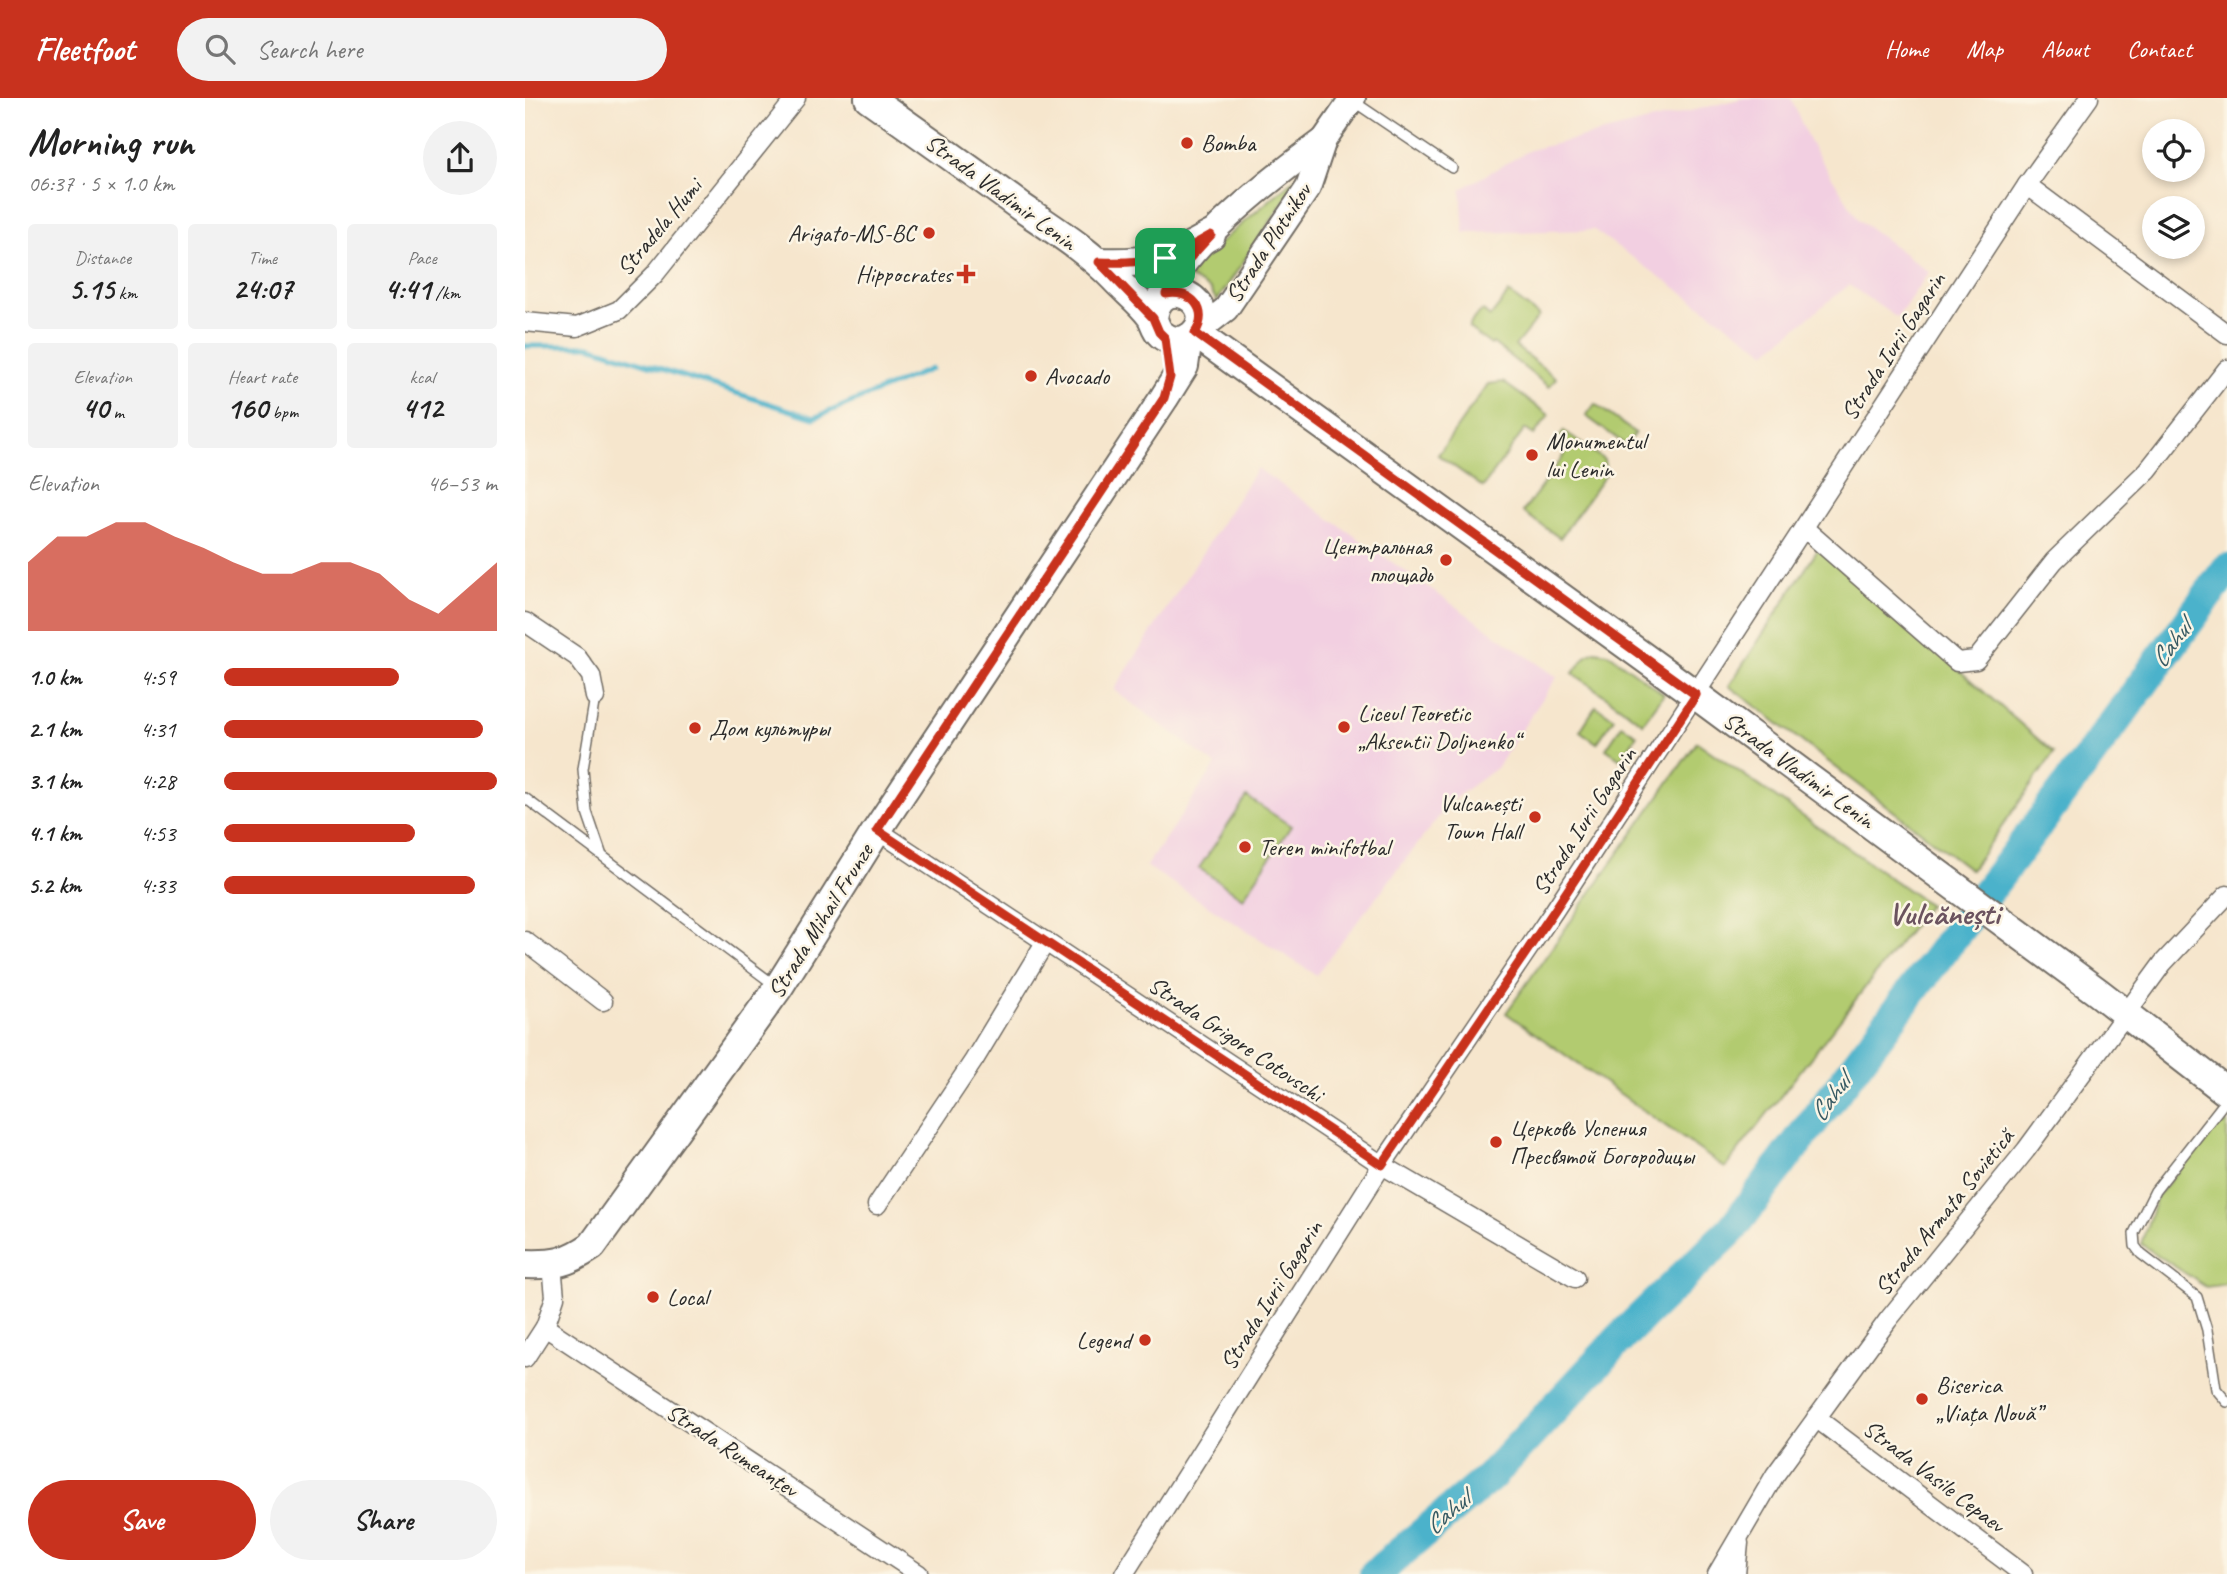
<!DOCTYPE html>
<html lang="en">
<head>
<meta charset="utf-8">
<style>
  body { margin:0; font-family:Caveat,sans-serif; background:#f2f2f2; color:#222; height:100vh; display:flex; flex-direction:column; font-size:26px; white-space:nowrap }
  * { box-sizing:border-box; margin:0 }
  p { font-size:23px; color:#767676 }
  .icon { flex:none; width:38px; height:38px; fill:none; stroke:currentColor; stroke-width:2; stroke-linecap:round; stroke-linejoin:round }
  .map { position:relative; flex:1; overflow:hidden }
  .side { display:flex; flex-direction:column; background:#fff; width:525px }
  .side>* { flex:none }
  .tools { position:absolute; left:1617px; top:21px; display:grid; gap:14px }
  .tools a { display:grid; place-items:center; width:63px; height:63px; border-radius:50%; background:#fff; box-shadow:0 4px 10px #0003; font-size:35px }
  .pin { position:absolute; display:grid; place-items:center; width:60px; height:60px; color:#fff; margin:-30px; border-radius:14px; box-shadow:0 4px 10px #0006 }
  .round { display:grid; place-items:center; flex:none; width:74px; height:74px; border-radius:37px; background:#f2f2f2 }
  .summary { display:flex; align-items:center; justify-content:space-between; height:119px; padding:0 28px }
  h1 { font-size:38px; font-weight:600; line-height:52px }
  .metrics { display:grid; grid-template-columns:repeat(3,1fr); gap:10px; height:119px; padding:7px 28px }
  .metrics div { display:grid; align-content:center; border-radius:7px; background:#f2f2f2; text-align:center }
  .metrics b { font-size:30px; font-weight:600 }
  .metrics small { font-size:19px; font-weight:400 }
  .metrics p { font-size:19px }
  .chart { height:196px; padding:14px 28px }
  .chart p { display:flex; justify-content:space-between }
  .chart svg { width:100%; height:126px; margin-top:7px; fill:#c8321e; opacity:.7 }
  .button { display:flex; gap:14px; margin-top:auto; padding:14px 28px }
  .button a { flex:1; height:80px; border-radius:42px; background:#c8321e; color:#fff; font-size:28px; font-weight:600; line-height:80px; text-align:center }
  .button a+a { background:#f2f2f2; color:#222 }
  ul { padding:0 28px; list-style:none; font-size:23px }
  li { display:grid; grid-template-columns:112px 84px 1fr; align-items:center; height:52px }
  li i { height:18px; border-radius:9px; background:#c8321e }
  header { display:flex; align-items:center; gap:42px; box-sizing:border-box; height:98px; padding:0 35px; background:#c8321e; color:#fff }
  header strong { font-size:33px }
  nav { display:flex; gap:38px; margin-inline-start:auto; font-size:24px }
  .search { width:490px; height:63px; background:#f2f2f2; display:flex; align-items:center; gap:18px; box-sizing:border-box; padding:0 24px; border-radius:38px; color:#767676; font-size:26px }
  main { display:flex; flex:1; min-height:0 }
  .map>svg:first-child { display:block }
  .built { fill:#f2cfe1 }
  .green { fill:#b2cb70; stroke:#6e7b4e; stroke-width:2 }
  .lines { fill:none; stroke-linecap:round; stroke-linejoin:round }
  .stream { stroke:#4cb2cb; stroke-width:5 }
  .river { stroke:#4cb2cb; stroke-width:32 }
  .lane-casing { stroke:#726c64; stroke-width:12 }
  .street-casing { stroke:#726c64; stroke-width:21 }
  .secondary-casing { stroke:#726c64; stroke-width:28 }
  .primary-casing { stroke:#726c64; stroke-width:32 }
  .lane { stroke:#fff; stroke-width:9 }
  .street { stroke:#fff; stroke-width:18 }
  .secondary { stroke:#fff; stroke-width:24 }
  .primary { stroke:#fff; stroke-width:28 }
  .route-casing { stroke:#fff; stroke-width:14 }
  .route { stroke:#c8321e; stroke-width:9 }
  .poi-dot { fill:#c8321e; stroke:#fcf5e5; stroke-width:2.5 }
  .labels { text-anchor:middle; dominant-baseline:central; stroke-width:5; stroke-linejoin:round; paint-order:stroke }
  .poi-label { font-size:24px; fill:#2b2b2b; stroke:#fcf5e5; text-anchor:start }
  .street-label { font-size:24px; fill:#2b2b2b; stroke:#fcf5e5 }
  .water-label { font-size:26px; font-style:italic; fill:#375a63; stroke:#fcf5e5 }
  .district-label { font-size:32px; font-weight:bold; fill:#6b535f; stroke:#fcf5e5 }
</style>
</head>
<body>
<header>
<strong>Fleetfoot</strong>
<div class="search"><svg class="icon" aria-label="search" viewBox="0 0 24 24"><circle cx="10" cy="10" r="6"/><path d="M15 15l6 6"/></svg>Search here</div>
<nav><a>Home</a><a>Map</a><a>About</a><a>Contact</a></nav>
</header>
<main>
<section class="side">
<div class="summary"><div><h1>Morning run</h1><p>06:37 · 5 × 1.0 km</p></div><a class="round"><svg class="icon" aria-label="share" viewBox="0 0 24 24"><path d="M12 15V3M7 8l5-5 5 5M5 13v7h14v-7"/></svg></a></div>
<div class="metrics">
<div><p>Distance</p><b>5.15<small> km</small></b></div>
<div><p>Time</p><b>24:07</b></div>
<div><p>Pace</p><b>4:41<small> /km</small></b></div>
</div>
<div class="metrics">
<div><p>Elevation</p><b>40<small> m</small></b></div>
<div><p>Heart rate</p><b>160<small> bpm</small></b></div>
<div><p>kcal</p><b>412</b></div>
</div>
<div class="chart"><p><span>Elevation</span>46–53 m</p>
<svg viewBox="0 0 160 44" preserveAspectRatio="none"><path d="M0 44V20L10 11L20 11L30 6L40 6L50 11L60 15L70 20L80 24L90 24L100 20L110 20L120 24L130 33L140 38L150 29L160 20V44z"/></svg>
</div>
<ul>
<li><b>1.0 km</b>4:59<i style="width:64%"></i></li>
<li><b>2.1 km</b>4:31<i style="width:95%"></i></li>
<li><b>3.1 km</b>4:28<i style="width:100%"></i></li>
<li><b>4.1 km</b>4:53<i style="width:70%"></i></li>
<li><b>5.2 km</b>4:33<i style="width:92%"></i></li>
</ul>
<div class="button"><a>Save</a><a>Share</a></div>
</section>
<div class="map">
<svg width="1702" height="1476" viewBox="0 0 1702 1476">
  <rect width="100%" height="100%" fill="#fcf5e5"/>
  <filter id="ink" filterUnits="userSpaceOnUse"><feTurbulence type="fractalNoise" baseFrequency=".0143" numOctaves="2"/><feDisplacementMap in="SourceGraphic" scale="14" xChannelSelector="R" yChannelSelector="G"/><feConvolveMatrix kernelMatrix="1 2 1 2 8 2 1 2 1" color-interpolation-filters="sRGB"/></filter>
  <filter id="wash" filterUnits="userSpaceOnUse"><feTurbulence type="fractalNoise" baseFrequency=".00686" numOctaves="4" result="noise"/><feDisplacementMap in="SourceGraphic" scale="28" xChannelSelector="R" yChannelSelector="G"/><feGaussianBlur stdDeviation="1.57" result="paint"/><feColorMatrix in="noise" values="0 0 0 0 0 0 0 0 0 0 0 0 0 0 0 0 0 1.4 0 .05"/><feComposite in="paint" operator="in"/></filter>
  <g filter="url(#wash)">
    <rect width="100%" height="100%" fill="#f6e6cd"/>
    <!-- built -->
    <g class="built">
      <polygon points="1219,0 1266,0 1284,43 1334,122 1404,174 1372,220 1324,187 1241,254 1069,132 939,135 936,91 1005,52"/>
      <polygon points="732,370 1032,579 971,670 926,703 791,877 621,768 691,667 589,592"/>
    </g>
    <!-- green -->
    <g class="green">
      <polygon points="780,72 692,203 685,191 658,176"/>
      <path d="M984,195L1014,218L990,248L1031,280L1024,289L968,245L966,247L944,230C947,222 950,217 958,213L965,219Z"/>
      <polygon points="978,284 1024,317 1009,337 1000,331 958,389 913,357 963,286"/>
      <polygon points="1070,306 1110,335 1101,347 1061,318"/>
      <polygon points="1039,333 1079,362 1081,376 1035,440 998,414 1042,353 1031,345"/>
      <polygon points="1294,450 1529,655 1446,772 1204,588"/>
      <polygon points="1070,553 1083,555 1139,596 1118,625 1048,575 1063,556"/>
      <polygon points="1071,608 1089,620 1072,645 1055,633"/>
      <polygon points="1097,627 1112,637 1096,661 1081,651"/>
      <polygon points="1172,644 1404,807 1200,1070 981,915"/>
      <polygon points="722,699 766,728 718,800 674,770"/>
      <polygon points="1696,1021 1702,1026 1702,1186 1681,1189 1616,1146 1632,1098"/>
    </g>
    <g class="lines">
      <!-- stream -->
      <polyline class="stream" points="0,248 65,248 289,320 406,271"/>
      <!-- river -->
      <polyline class="river" points="850,1476 965,1379 1104,1231 1207,1131 1561,663 1702,471"/>
    </g>
  </g>
  <g filter="url(#ink)">
    <g class="lines">
      <defs>
        <g id="lane">
          <polyline points="828,3 927,70"/>
          <polyline points="70,599 58,671 62,714 76,755"/>
          <polyline points="0,700 251,888"/>
          <polyline points="1702,1001 1630,1093 1609,1135 1610,1148 1616,1156 1672,1199 1682,1232 1691,1291 1702,1304"/>
        </g>
        <g id="street">
          <polyline points="1502,87 1702,236"/>
          <polyline points="0,224 52,229 94,212 130,176 271,0"/>
          <polyline points="1279,430 1432,564 1451,562 1529,463 1623,372 1702,271"/>
          <polyline points="0,524 52,559 66,578 70,599"/>
          <polyline points="352,732 857,1067 1050,1180"/>
          <polyline points="0,843 78,903"/>
          <polyline points="352,1107 449,962 521,843"/>
          <polyline points="20,1229 394,1476"/>
          <polyline points="0,1260 20,1229 30,1199 27,1167"/>
          <polyline points="1291,1320 1498,1476"/>
          <polyline points="599,1476 857,1067 1029,813 1502,87 1564,0"/>
          <polyline points="1192,1476 1250,1377 1363,1222 1501,1052 1638,865 1702,797"/>
          <polyline points="1211,1476 1214,1445"/>
        </g>
        <g id="secondary">
          <path d="M641,196C662,145 754,75 799,42"/>
          <polyline points="670,235 701,211 783,90 799,42 828,0"/>
        </g>
        <g id="primary">
          <path d="M344,0C395,36 446,72 496,109C528,131 562,152 589,180C601,193 616,204 626,218C630,224 630,231 636,236C640,240 645,242 650,243C657,243 665,241 669,236C698,206 635,169 628,220"/>
          <path d="M574,164C621,166 645,161 686,137"/>
          <polyline points="670,235 1171,597 1574,895 1702,994"/>
          <path d="M0,1166C30,1167 42,1165 67,1148L253,890L352,732L639,300L659,268L663,240"/>
        </g>
      </defs>
      <!-- lane casing -->
      <use href="#lane" class="lane-casing"/>
      <!-- street casing -->
      <use href="#street" class="street-casing"/>
      <!-- secondary casing -->
      <use href="#secondary" class="secondary-casing"/>
      <!-- primary casing -->
      <use href="#primary" class="primary-casing"/>
      <!-- lane -->
      <use href="#lane" class="lane"/>
      <!-- street -->
      <use href="#street" class="street"/>
      <!-- secondary -->
      <use href="#secondary" class="secondary"/>
      <!-- primary -->
      <use href="#primary" class="primary"/>
    </g>
  </g>
  <g class="lines" filter="url(#ink)">
    <defs>
      <path id="route" d="M686,137L652,174L641,196C666,191 685,212 670,235L1171,597L1029,813L857,1067L352,732L639,300L645,279L640,240L634,234L628,220L574,164C621,166 646,161 686,137Z"/>
    </defs>
    <!-- route casing -->
    <use href="#route" class="route-casing"/>
    <!-- route -->
    <use href="#route" class="route"/>
  </g>
  <!-- markers -->
  <g class="poi-dot">
    <circle cx="662" cy="45" r="7"/>
    <circle cx="404" cy="135" r="7"/>
    <path d="M437.5 165.5h7v7h7v7h-7v7h-7v-7h-7v-7h7z"/>
    <circle cx="506" cy="278" r="7"/>
    <circle cx="1007" cy="357" r="7"/>
    <circle cx="921" cy="462" r="7"/>
    <circle cx="819" cy="629" r="7"/>
    <circle cx="170" cy="630" r="7"/>
    <circle cx="1010" cy="719" r="7"/>
    <circle cx="720" cy="749" r="7"/>
    <circle cx="971" cy="1044" r="7"/>
    <circle cx="128" cy="1199" r="7"/>
    <circle cx="620" cy="1242" r="7"/>
    <circle cx="1397" cy="1301" r="7"/>
  </g>
  <g class="labels">
    <!-- poi labels -->
    <g class="poi-label">
      <text x="676" y="45">Bomba</text>
      <text x="390" y="135" text-anchor="end">Arigato-MS-BC</text>
      <text x="427" y="176" text-anchor="end">Hippocrates</text>
      <text x="520" y="278">Avocado</text>
      <text x="1021" y="343">Monumentul<tspan x="1021" dy="28">lui Lenin</tspan></text>
      <text x="907" y="448" text-anchor="end">Центральная<tspan x="907" dy="28">площадь</tspan></text>
      <text x="833" y="615">Liceul Teoretic<tspan x="833" dy="28">„Aksentii Doljnenko“</tspan></text>
      <text x="184" y="630">Дом культуры</text>
      <text x="996" y="705" text-anchor="end">Vulcanești<tspan x="996" dy="28">Town Hall</tspan></text>
      <text x="734" y="749">Teren minifotbal</text>
      <text x="985" y="1030">Церковь Успения<tspan x="985" dy="28">Пресвятой Богородицы</tspan></text>
      <text x="142" y="1199">Local</text>
      <text x="606" y="1242" text-anchor="end">Legend</text>
      <text x="1411" y="1287">Biserica<tspan x="1411" dy="28">„Viața Nouă”</tspan></text>
    </g>
    <!-- street labels -->
    <g class="street-label">
      <text transform="translate(476 94) rotate(36)">Strada Vladimir Lenin</text>
      <text transform="translate(134 129) rotate(-50)">Stradela Humi</text>
      <text transform="translate(743 145) rotate(-57)">Strada Plotnikov</text>
      <text transform="translate(1368 248) rotate(-57)">Strada Iurii Gagarin</text>
      <text transform="translate(1274 672) rotate(36)">Strada Vladimir Lenin</text>
      <text transform="translate(1059 723) rotate(-57)">Strada Iurii Gagarin</text>
      <text transform="translate(295 823) rotate(-58)">Strada Mihail Frunze</text>
      <text transform="translate(711 941) rotate(34)">Strada Grigore Cotovschi</text>
      <text transform="translate(1419 1114) rotate(-51)">Strada Armata Sovietică</text>
      <text transform="translate(746 1197) rotate(-58)">Strada Iurii Gagarin</text>
      <text transform="translate(207 1352) rotate(33)">Strada Rumeanțev</text>
      <text transform="translate(1409 1378) rotate(37)">Strada Vasile Cepaev</text>
    </g>
    <!-- water labels -->
    <g class="water-label">
      <text transform="translate(1646 546) rotate(-53)">Cahul</text>
      <text transform="translate(1305 1000) rotate(-53)">Cahul</text>
      <text transform="translate(922 1415) rotate(-40)">Cahul</text>
    </g>
    <!-- district labels -->
    <g class="district-label">
      <text x="1419" y="815">Vulcănești</text>
    </g>
  </g>
</svg>
<div class="tools">
<a><svg class="icon" aria-label="locate" viewBox="0 0 24 24"><circle cx="12" cy="12" r="6"/><path d="M12 2v4M12 18v4M2 12h4M18 12h4"/></svg></a>
<a><svg class="icon" aria-label="layers" viewBox="0 0 24 24"><path d="M12 4l9 5-9 5-9-5zM3 14l9 5 9-5"/></svg></a>
</div>
<div class="pin" style="left:640px;top:160px;background:#1e9e55"><svg class="icon" aria-label="arrive" viewBox="0 0 24 24"><path d="M6 21V4h12l-3 4 3 4H6"/></svg></div>
</div>
</main>
</body>
</html>
